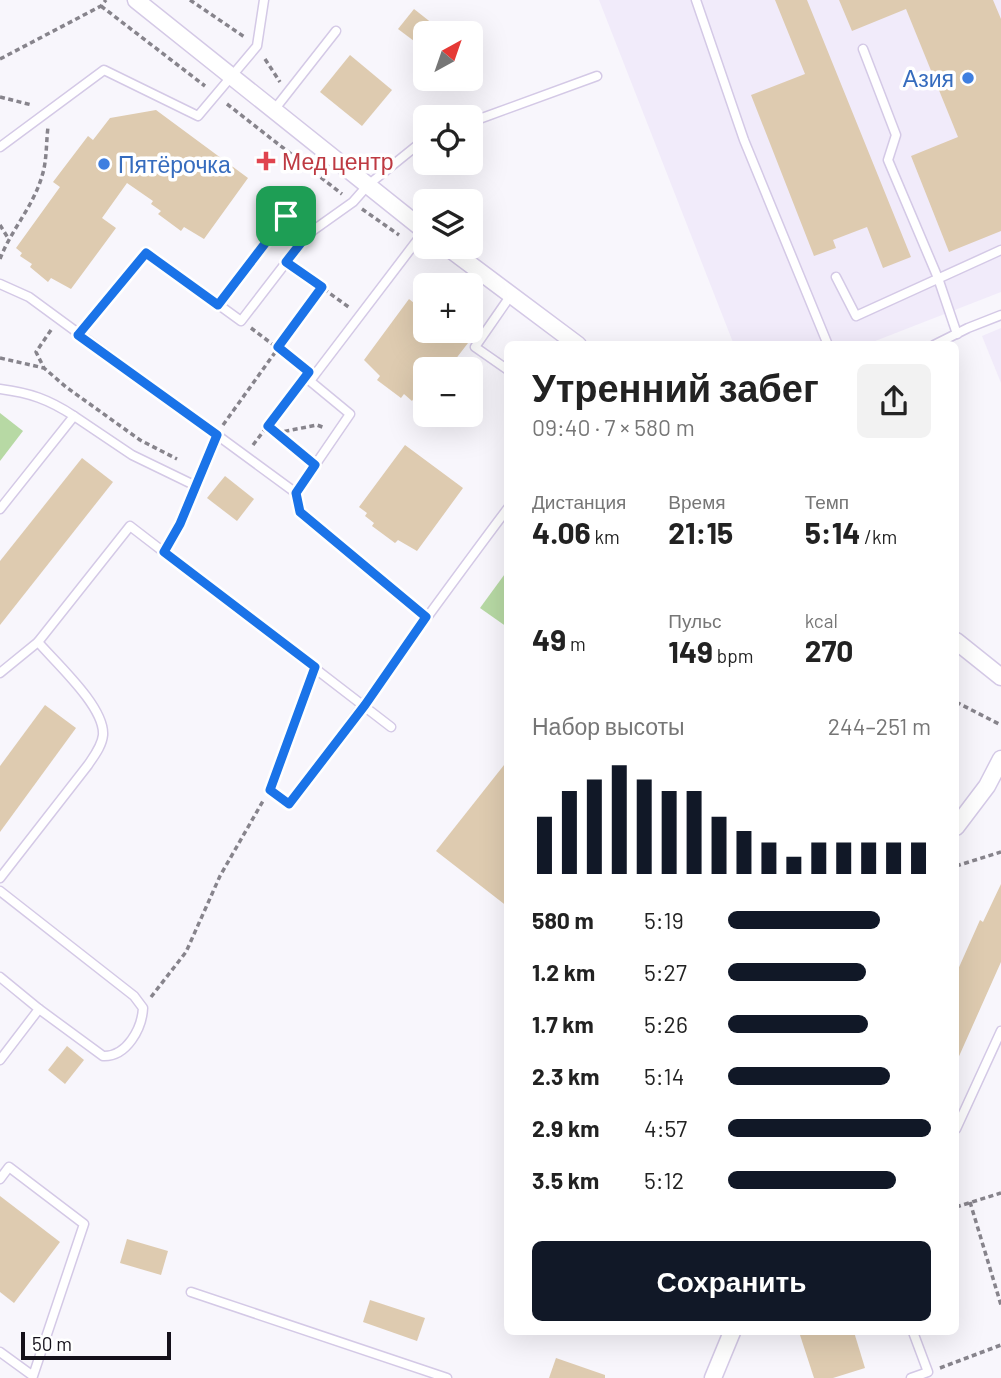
<!DOCTYPE html>
<html lang="ru">
<head>
<meta charset="utf-8">
<style>
  body { margin:0; font-family:Barlow,sans-serif; background:#f2f2f2; color:#222; height:100vh; display:flex; flex-direction:column; font-size:26px; white-space:nowrap }
  * { box-sizing:border-box; margin:0 }
  p { font-size:23px; color:#767676 }
  .icon { flex:none; width:38px; height:38px; fill:none; stroke:currentColor; stroke-width:2; stroke-linecap:round; stroke-linejoin:round }
  .map { position:relative; flex:1; overflow:hidden }
  .panel { position:absolute; left:504px; top:341px; width:455px; height:994px; display:flex; flex-direction:column; background:#fff; border-radius:10px; box-shadow:0 7px 28px #0002 }
  .panel>* { flex:none }
  .needle { width:46px; rotate:40deg }
  .controls { position:absolute; left:413px; top:21px; display:grid; gap:14px }
  .controls a { display:grid; place-items:center; width:70px; height:70px; border-radius:10px; background:#fff; box-shadow:0 7px 28px #0002; font-size:35px }
  .scale { position:absolute; left:21px; bottom:18px; width:150px; box-sizing:border-box; padding-left:7px; border:4px solid #14101a; border-top:0; font-size:19px; line-height:24px; white-space:nowrap; color:#14101a; -webkit-text-stroke:5px #fff; paint-order:stroke }
  .pin { position:absolute; display:grid; place-items:center; width:60px; height:60px; color:#fff; margin:-30px; border-radius:14px; box-shadow:0 4px 10px #0006 }
  .round { display:grid; place-items:center; flex:none; width:74px; height:74px; border-radius:10px; background:#f2f2f2 }
  .headline { display:flex; align-items:center; justify-content:space-between; height:119px; padding:0 28px }
  h1 { font-size:38px; font-weight:700; line-height:52px }
  .stats { display:grid; grid-template-columns:repeat(3,1fr); gap:10px; height:119px; padding:7px 28px }
  .stats div { display:grid; align-content:center }
  .stats b { font-size:30px; font-weight:700 }
  .stats small { font-size:19px; font-weight:400 }
  .stats p { font-size:19px }
  .chart { height:196px; padding:14px 28px }
  .chart p { display:flex; justify-content:space-between }
  .chart svg { width:100%; height:126px; margin-top:7px; stroke:#111827; stroke-width:6 }
  .cta { display:flex; gap:14px; margin-top:auto; padding:14px 28px }
  .cta a { flex:1; height:80px; border-radius:10px; background:#111827; color:#fff; font-size:28px; font-weight:700; line-height:80px; text-align:center }
  ul { padding:0 28px; list-style:none; font-size:23px }
  li { display:grid; grid-template-columns:112px 84px 1fr; align-items:center; height:52px }
  li i { height:18px; border-radius:9px; background:#111827 }
  .map>svg:first-child { display:block }
  .built { fill:#f1ebfa }
  .green { fill:#b7d9a4 }
  .building { fill:#decbb0 }
  .lines { fill:none; stroke-linecap:round; stroke-linejoin:round }
  .service-casing { stroke:#d4c9e6; stroke-width:11 }
  .minor-casing { stroke:#d4c9e6; stroke-width:19 }
  .path { stroke:#87848c; stroke-width:3.5; stroke-dasharray:5 3.5; stroke-linecap:butt }
  .service { stroke:#fff; stroke-width:8 }
  .minor { stroke:#fff; stroke-width:16 }
  .route-casing { stroke:#fff; stroke-width:14 }
  .route { stroke:#1a73e8; stroke-width:9 }
  .shop-dot { fill:#3f7fe0; stroke:#fff; stroke-width:2.5 }
  .health-dot { fill:#e0444e; stroke:#fff; stroke-width:2.5 }
  .labels { text-anchor:middle; dominant-baseline:central; stroke-width:7; stroke-linejoin:round; paint-order:stroke }
  .shop-label { font-size:23px; fill:#366cbe; stroke:#fff; text-anchor:end }
  .health-label { font-size:23px; fill:#be3a42; stroke:#fff; text-anchor:start }
</style>
</head>
<body>
<div class="map">
<svg width="1001" height="1378" viewBox="0 0 1001 1378">
  <rect width="100%" height="100%" fill="#f8f6fc"/>
  <!-- built -->
  <g class="built">
    <polygon points="599,0 1001,0 1001,292 865,345 734,345"/>
    <polygon points="1001,328 1001,383 982,336"/>
  </g>
  <!-- green -->
  <g class="green">
    <polygon points="0,413 23,431 0,461"/>
    <polygon points="507,571 508,627 507,627 480,608"/>
  </g>
  <!-- building -->
  <g class="building">
    <polygon points="775,0 807,0 911,257 883,268 867,227 833,240 836,248 814,256 751,95 805,74"/>
    <polygon points="839,0 993,0 1001,19 1001,231 949,252 911,156 958,137 906,9 852,31"/>
    <polygon points="414,9 433,24 418,44 398,29"/>
    <polygon points="350,55 392,90 362,126 320,92"/>
    <polygon points="156,110 248,178 204,239 184,227 181,231 158,214 161,211 151,204 153,201 127,183 102,218 116,228 71,289 51,278 48,282 30,267 32,264 20,256 22,253 16,248 60,187 53,182 88,136 93,140 110,118"/>
    <polygon points="409,299 425,312 425,331 451,331 468,343 448,369 425,369 425,406 414,398 412,401 404,394 401,398 377,380 380,376 364,360"/>
    <polygon points="405,445 463,488 417,551 398,540 395,543 372,526 374,523 365,516 367,513 359,507"/>
    <polygon points="82,458 113,482 0,625 0,561"/>
    <polygon points="225,476 254,499 237,521 207,498"/>
    <polygon points="45,705 76,728 0,832 0,766"/>
    <polygon points="508,760 508,907 436,851"/>
    <polygon points="1001,884 1001,962 956,1063 956,974 980,920 983,922"/>
    <polygon points="67,1046 84,1060 65,1084 48,1070"/>
    <polygon points="0,1196 60,1242 14,1303 0,1292"/>
    <polygon points="127,1239 168,1251 161,1275 120,1263"/>
    <polygon points="370,1300 425,1318 417,1341 363,1322"/>
    <polygon points="799,1332 854,1332 865,1368 833,1378 814,1378"/>
    <polygon points="556,1358 605,1375 605,1378 549,1378"/>
  </g>
  <g class="lines">
    <defs>
      <g id="service">
        <polyline points="696,0 744,140 828,345"/>
        <polyline points="863,49 896,135 888,160 938,278 957,334"/>
        <polyline points="274,110 336,31"/>
        <polyline points="471,122 597,76"/>
        <polyline points="0,147 104,70 198,116 257,46 264,0"/>
        <polyline points="836,277 856,316 1001,250"/>
        <polyline points="0,284 29,297 296,493 300,512 426,617"/>
        <polyline points="218,305 286,216 308,234"/>
        <polyline points="78,335 146,252 241,321 308,234 353,202 368,185 425,139"/>
        <polyline points="934,345 968,328 1001,315"/>
        <polyline points="508,370 475,347 511,295"/>
        <path d="M0,389C30,393 48,399 74,416L0,509"/>
        <polyline points="74,416 132,455 196,486 217,435"/>
        <polyline points="296,493 350,414 310,381 425,230"/>
        <path d="M315,667L269,790L289,804C364,706 434,606 508,508"/>
        <polyline points="0,673 38,642 130,526 391,727"/>
        <path d="M0,878L88,765C94,756 102,746 103,735C105,707 56,663 38,642"/>
        <path d="M0,891L134,996L143,1008C142,1028 127,1057 103,1056L39,1009"/>
        <polyline points="0,977 39,1009 0,1060"/>
        <polyline points="956,1129 1001,1031"/>
        <polyline points="0,1179 9,1167 84,1224 33,1376 0,1352"/>
        <polyline points="191,1292 447,1378"/>
        <polyline points="911,1378 928,1372 913,1332"/>
      </g>
      <g id="minor">
        <polyline points="136,0 425,231"/>
        <polyline points="447,247 578,345"/>
        <polyline points="956,641 1001,677"/>
        <polyline points="956,827 987,786 1001,759"/>
        <polyline points="713,1378 732,1332"/>
      </g>
    </defs>
    <!-- service casing -->
    <use href="#service" class="service-casing"/>
    <!-- minor casing -->
    <use href="#minor" class="minor-casing"/>
    <!-- path -->
    <g class="path">
      <polyline points="190,0 246,38"/>
      <polyline points="101,6 205,86"/>
      <polyline points="0,59 101,6 106,0"/>
      <polyline points="265,59 280,82"/>
      <polyline points="0,97 32,105"/>
      <polyline points="227,104 342,194"/>
      <polyline points="362,209 399,235"/>
      <polyline points="0,225 8,238"/>
      <path d="M0,259C11,230 33,207 42,176C47,161 46,143 48,127"/>
      <polyline points="296,269 350,308"/>
      <polyline points="251,328 304,368"/>
      <polyline points="51,330 36,352 44,368 66,387 140,440 177,459"/>
      <polyline points="0,358 44,368"/>
      <polyline points="223,425 322,287"/>
      <polyline points="268,426 304,456"/>
      <polyline points="276,433 317,425 325,428"/>
      <polyline points="253,445 297,387"/>
      <polyline points="170,541 191,498"/>
      <polyline points="956,702 1001,725"/>
      <polyline points="956,866 1001,852"/>
      <polyline points="151,997 186,952 220,876 263,801"/>
      <polyline points="970,1202 1001,1305"/>
      <polyline points="956,1207 1001,1193"/>
      <polyline points="940,1368 1001,1345"/>
    </g>
    <!-- service -->
    <use href="#service" class="service"/>
    <!-- minor -->
    <use href="#minor" class="minor"/>
  </g>
  <g class="lines">
    <defs>
      <polygon id="route" points="286,216 308,234 286,262 322,287 278,347 309,372 268,426 315,465 296,493 300,512 426,617 365,705 289,804 270,790 315,667 164,552 180,524 217,435 78,335 146,253 218,305"/>
    </defs>
    <!-- route casing -->
    <use href="#route" class="route-casing"/>
    <!-- route -->
    <use href="#route" class="route"/>
  </g>
  <!-- markers -->
  <g class="shop-dot">
    <circle cx="968" cy="78" r="7"/>
    <circle cx="104" cy="164" r="7"/>
  </g>
  <path class="health-dot" d="M262.5 150.5h7v7h7v7h-7v7h-7v-7h-7v-7h7z"/>
  <g class="labels">
    <!-- shop labels -->
    <g class="shop-label">
      <text x="954" y="78">Азия</text>
      <text x="118" y="164" text-anchor="start">Пятёрочка</text>
    </g>
    <!-- health labels -->
    <g class="health-label">
      <text x="282" y="161">Мед центр</text>
    </g>
  </g>
</svg>
<div class="controls">
<a><svg class="needle" viewBox="-14 -14 28 28"><path d="M0-13l5 13h-10z" fill="#e53935"/><path d="M0 13l5-13h-10z" fill="#767676"/></svg></a>
<a><svg class="icon" aria-label="locate" viewBox="0 0 24 24"><circle cx="12" cy="12" r="6"/><path d="M12 2v4M12 18v4M2 12h4M18 12h4"/></svg></a>
<a><svg class="icon" aria-label="layers" viewBox="0 0 24 24"><path d="M12 4l9 5-9 5-9-5zM3 14l9 5 9-5"/></svg></a>
<a>+</a>
<a>−</a>
</div>
<div class="scale">50 m</div>
<div class="pin" style="left:286px;top:216px;background:#1e9e55"><svg class="icon" aria-label="arrive" viewBox="0 0 24 24"><path d="M6 21V4h12l-3 4 3 4H6"/></svg></div>
<section class="panel">
<div class="headline"><div><h1>Утренний забег</h1><p>09:40 · 7 × 580 m</p></div><a class="round"><svg class="icon" aria-label="share" viewBox="0 0 24 24"><path d="M12 15V3M7 8l5-5 5 5M5 13v7h14v-7"/></svg></a></div>
<div class="stats">
<div><p>Дистанция</p><b>4.06<small> km</small></b></div>
<div><p>Время</p><b>21:15</b></div>
<div><p>Темп</p><b>5:14<small> /km</small></b></div>
</div>
<div class="stats">
<div><b>49<small> m</small></b></div>
<div><p>Пульс</p><b>149<small> bpm</small></b></div>
<div><p>kcal</p><b>270</b></div>
</div>
<div class="chart"><p><span>Набор высоты</span>244–251 m</p>
<svg viewBox="0 0 160 44" preserveAspectRatio="none"><path d="M5 44V24M15 44V15M25 44V11M35 44V6M45 44V11M55 44V15M65 44V15M75 44V24M85 44V29M95 44V33M105 44V38M115 44V33M125 44V33M135 44V33M145 44V33M155 44V33"/></svg>
</div>
<ul>
<li><b>580 m</b>5:19<i style="width:75%"></i></li>
<li><b>1.2 km</b>5:27<i style="width:68%"></i></li>
<li><b>1.7 km</b>5:26<i style="width:69%"></i></li>
<li><b>2.3 km</b>5:14<i style="width:80%"></i></li>
<li><b>2.9 km</b>4:57<i style="width:100%"></i></li>
<li><b>3.5 km</b>5:12<i style="width:83%"></i></li>
</ul>
<div class="cta"><a>Сохранить</a></div>
</section>
</div>
</body>
</html>
